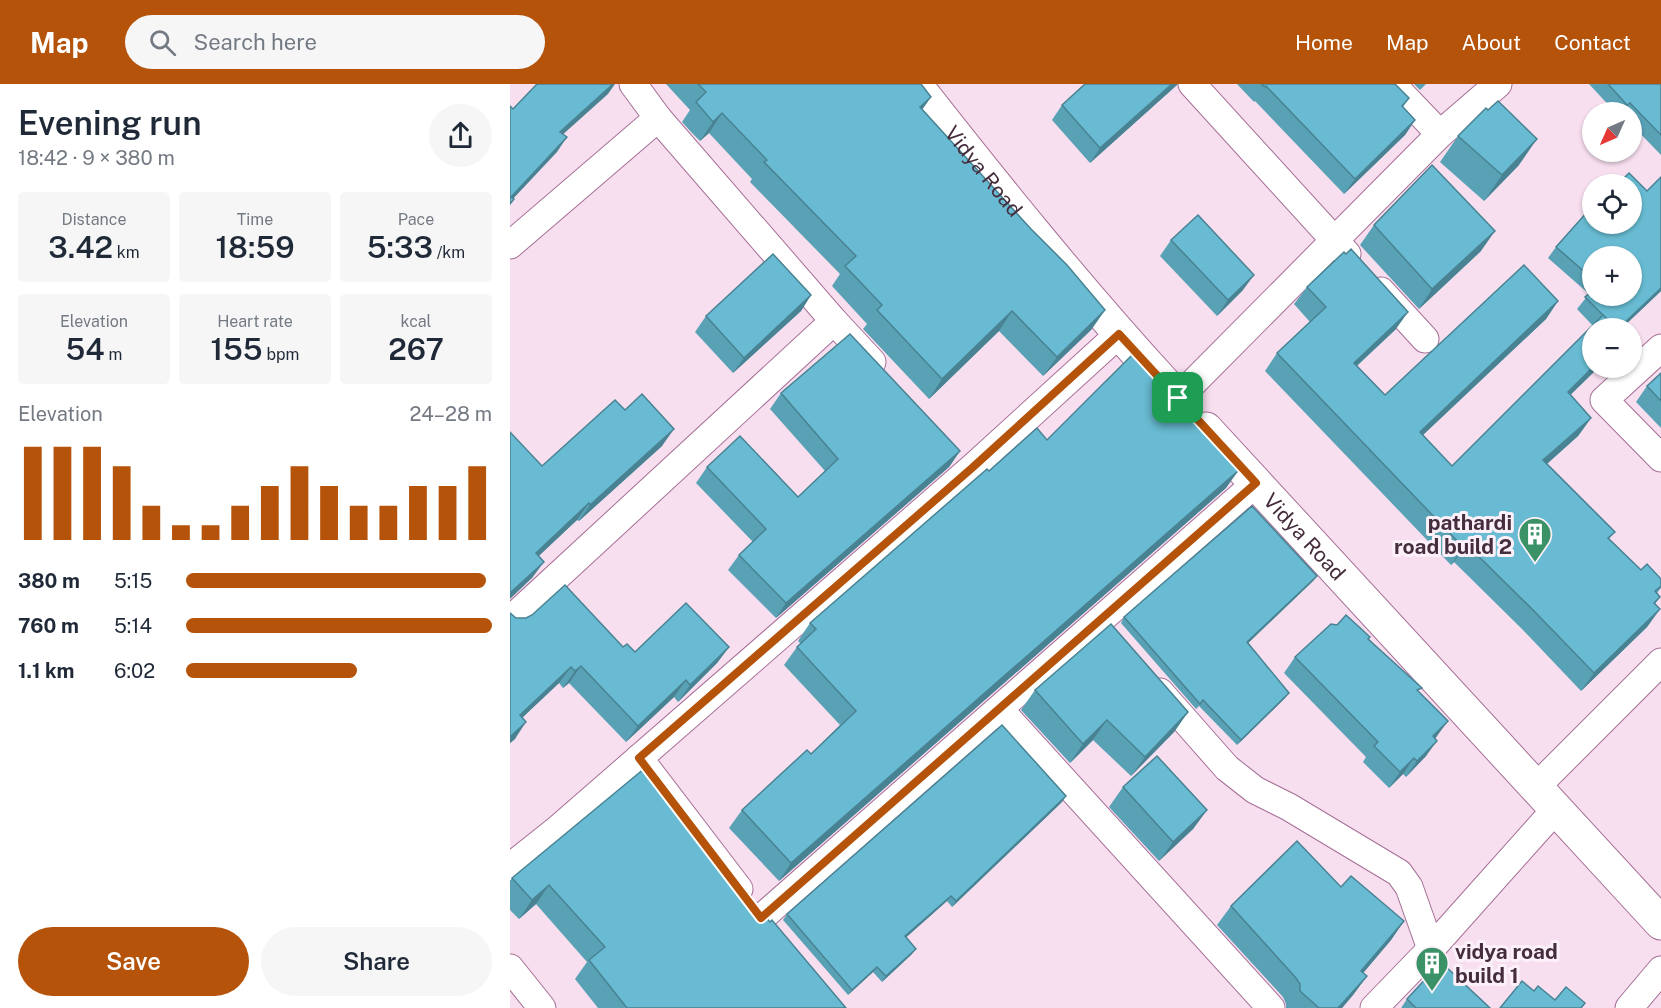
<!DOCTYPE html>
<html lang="en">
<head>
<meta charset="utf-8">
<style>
  body { margin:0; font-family:"Public Sans",sans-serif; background:#f6f6f7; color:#1f2937; height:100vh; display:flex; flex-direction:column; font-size:22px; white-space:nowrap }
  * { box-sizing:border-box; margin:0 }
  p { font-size:20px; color:#747a83 }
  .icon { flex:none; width:33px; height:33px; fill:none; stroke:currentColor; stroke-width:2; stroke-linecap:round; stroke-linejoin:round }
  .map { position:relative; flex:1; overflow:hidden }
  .drawer { display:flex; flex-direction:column; background:#fff; width:510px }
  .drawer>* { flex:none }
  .needle { width:39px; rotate:225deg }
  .buttons { position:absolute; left:1072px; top:18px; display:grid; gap:12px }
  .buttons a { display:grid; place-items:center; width:60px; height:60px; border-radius:50%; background:#fff; box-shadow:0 2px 4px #0004; font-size:30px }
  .pin { position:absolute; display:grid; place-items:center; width:51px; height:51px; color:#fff; margin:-26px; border-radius:12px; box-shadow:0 3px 9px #0006 }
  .round { display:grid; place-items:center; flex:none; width:63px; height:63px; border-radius:32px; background:#f6f6f7 }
  .overview { display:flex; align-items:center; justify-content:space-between; height:102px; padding:0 18px }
  h1 { font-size:33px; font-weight:600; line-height:45px }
  .stats { display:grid; grid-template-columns:repeat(3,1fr); gap:9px; height:102px; padding:6px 18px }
  .stats div { display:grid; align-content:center; border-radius:6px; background:#f6f6f7; text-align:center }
  .stats b { font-size:30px; font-weight:600 }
  .stats small { font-size:16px; font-weight:400 }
  .stats p { font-size:16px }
  .chart { height:168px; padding:12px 18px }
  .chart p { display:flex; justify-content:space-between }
  .chart svg { width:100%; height:108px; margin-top:6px; stroke:#b45309; stroke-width:6 }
  .cta { display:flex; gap:12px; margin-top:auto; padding:12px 18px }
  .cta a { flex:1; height:69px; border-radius:36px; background:#b45309; color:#fff; font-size:24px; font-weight:600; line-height:69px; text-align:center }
  .cta a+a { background:#f6f6f7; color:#1f2937 }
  ul { padding:0 18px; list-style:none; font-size:20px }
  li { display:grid; grid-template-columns:96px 72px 1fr; align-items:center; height:45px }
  li i { height:15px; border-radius:8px; background:#b45309 }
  header { display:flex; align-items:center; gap:36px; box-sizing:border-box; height:84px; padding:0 30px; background:#b45309; color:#fff }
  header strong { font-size:28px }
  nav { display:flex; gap:33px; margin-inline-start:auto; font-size:21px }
  .search { width:420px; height:54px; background:#f6f6f7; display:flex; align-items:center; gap:15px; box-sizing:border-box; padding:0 21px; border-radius:33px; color:#747a83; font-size:22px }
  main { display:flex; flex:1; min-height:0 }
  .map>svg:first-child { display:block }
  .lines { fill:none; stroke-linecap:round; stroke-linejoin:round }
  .minor-casing { stroke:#a66f96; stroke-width:29 }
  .tertiary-casing { stroke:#a66f96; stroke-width:35 }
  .minor { stroke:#fff; stroke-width:27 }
  .tertiary { stroke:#fff; stroke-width:33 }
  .wall { fill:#59a1b5; fill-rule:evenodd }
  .shaded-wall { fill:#498393 }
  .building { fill:#68bbd2; stroke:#498393; stroke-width:1.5 }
  .route-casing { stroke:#fff; stroke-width:12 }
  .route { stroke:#b45309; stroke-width:8 }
  .labels { text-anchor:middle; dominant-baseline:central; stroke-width:6; stroke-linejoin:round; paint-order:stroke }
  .street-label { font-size:21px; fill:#452d3d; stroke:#fdf1f9 }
  .poi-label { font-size:21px; font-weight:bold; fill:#452d3d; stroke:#fdf1f9; text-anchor:end }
</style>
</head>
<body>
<header>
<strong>Map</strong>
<div class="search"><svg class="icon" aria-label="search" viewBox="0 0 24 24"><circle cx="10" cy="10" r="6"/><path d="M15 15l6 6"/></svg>Search here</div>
<nav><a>Home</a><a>Map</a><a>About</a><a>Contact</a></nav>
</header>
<main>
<section class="drawer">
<div class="overview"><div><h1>Evening run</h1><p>18:42 · 9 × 380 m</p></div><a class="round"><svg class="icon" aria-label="share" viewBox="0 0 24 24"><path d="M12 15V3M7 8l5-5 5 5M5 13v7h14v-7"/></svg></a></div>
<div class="stats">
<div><p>Distance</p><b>3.42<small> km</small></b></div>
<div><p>Time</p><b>18:59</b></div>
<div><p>Pace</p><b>5:33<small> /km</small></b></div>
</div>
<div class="stats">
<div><p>Elevation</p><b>54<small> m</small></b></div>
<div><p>Heart rate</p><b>155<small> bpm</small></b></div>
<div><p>kcal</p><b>267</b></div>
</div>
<div class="chart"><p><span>Elevation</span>24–28 m</p>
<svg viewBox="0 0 160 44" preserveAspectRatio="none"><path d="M5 44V6M15 44V6M25 44V6M35 44V14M45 44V30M55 44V38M65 44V38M75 44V30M85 44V22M95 44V14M105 44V22M115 44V30M125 44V30M135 44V22M145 44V22M155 44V14"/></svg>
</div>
<ul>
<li><b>380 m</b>5:15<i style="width:98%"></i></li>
<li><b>760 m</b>5:14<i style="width:100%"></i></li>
<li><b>1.1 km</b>6:02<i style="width:56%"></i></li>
</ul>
<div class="cta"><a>Save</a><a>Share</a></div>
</section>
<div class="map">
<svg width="1151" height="924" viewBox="0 0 1151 924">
  <rect width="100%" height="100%" fill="#f8dff0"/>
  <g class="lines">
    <defs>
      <g id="minor">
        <polyline points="682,0 837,170"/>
        <polyline points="882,0 930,50"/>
        <polyline points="148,34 324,237 362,278"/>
        <polyline points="0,161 148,34 123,0"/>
        <polyline points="871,207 915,255"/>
        <polyline points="1151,264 1094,316 1151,374"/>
        <polyline points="668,314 930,50 988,0"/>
        <polyline points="0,536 324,237"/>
        <polyline points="650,608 717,684 745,706 779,723 889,789 899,803 921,865"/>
        <polyline points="490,626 761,924"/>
        <polyline points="129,674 229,805"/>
        <polyline points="1026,703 1151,578"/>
        <polyline points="0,783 49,744 462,384 609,250"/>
        <polyline points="251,834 746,399"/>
        <polyline points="0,884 32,924"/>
        <polyline points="864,924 921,865 1046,725"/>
        <polyline points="1119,924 1151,886"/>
      </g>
      <g id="tertiary">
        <path id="s1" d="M405,0C485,102 567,204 655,300"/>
        <path id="s2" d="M696,345L1151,839"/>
      </g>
    </defs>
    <!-- minor casing -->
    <use href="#minor" class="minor-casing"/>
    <!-- tertiary casing -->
    <use href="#tertiary" class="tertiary-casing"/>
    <!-- minor -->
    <use href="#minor" class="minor"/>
    <!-- tertiary -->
    <use href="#tertiary" class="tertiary"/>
  </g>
  <!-- wall -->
  <g class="wall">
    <polygon points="156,0 411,0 421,13 412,25 595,226 581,246 533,292 489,247 419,315 353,245 357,240 322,202 330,190 240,98 242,95 199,49 190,57 182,49 172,38 180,26"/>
    <polygon points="575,0 668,0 580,79 542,36 552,21"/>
    <polygon points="727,0 885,0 899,14 893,23 905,36 895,51 834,110 745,17 744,18"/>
    <polygon points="904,0 916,0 910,6"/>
    <polygon points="1079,0 1151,0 1151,71 1122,41 1122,28 1105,28"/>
    <polygon points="948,52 1009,81 974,117 930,78"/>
    <path d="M1119,89L1137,107L1151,93V207L1112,244H1083V284H1088L1060,311L1081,334L1068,352L1037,380L1105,448L1099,455L1131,486L1137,480L1151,495V504L1147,509L1150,513L1145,520L1150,525L1137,543L1071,607L1012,545L944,478L941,481L755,287L767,269L800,238L784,220L797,203L834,168L836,170L841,165L898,228L885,246L847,282L875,311L1014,181L1048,217L1036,235L913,351L942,382L1083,242L1067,225L1079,210L1038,174L1046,163L1078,127L1079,129L1083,125V140H1122V100H1108ZM1083,172H1122V212H1083Z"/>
    <polygon points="864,141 971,167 909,225 850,161"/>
    <polygon points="661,156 733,206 707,232 650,172"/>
    <polygon points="301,211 291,227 223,289 185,248 196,232"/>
    <polygon points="1151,289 1151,344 1126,318 1137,302"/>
    <polygon points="271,309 450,367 439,383 266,534 218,486 229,471 243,458 186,399 197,383 288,413 315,387 260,325"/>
    <polygon points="115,326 152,362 69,437 67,436 28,472 22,494 32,382"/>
    <polygon points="537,356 728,375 724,381 716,404 269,797 219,744 232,726 301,670 330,641 274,581 287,563 291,560 288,557 300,539 479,387"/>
    <polygon points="803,497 738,559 775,614 727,661 689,622 686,625 611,539 614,533"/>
    <polygon points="0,529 6,534 113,563 125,568 219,563 207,579 168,618 164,613 116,658 59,599 53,604 49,599 12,634 5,655 0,659"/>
    <polygon points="859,555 909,608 927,652 925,655 916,672 896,693 893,690 879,704 853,678 856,673 774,589 785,573"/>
    <polygon points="525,606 678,628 664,648 621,692 583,656 560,679 511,626"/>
    <polygon points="613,703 697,726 683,745 649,777 599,723"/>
    <polygon points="552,718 442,823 437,817 396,853 402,870 372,898 363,888 338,911 273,836 277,830"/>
    <polygon points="171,733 227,800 336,924 88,924 65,895 77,878 26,820 9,835 0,826 0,797 2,794"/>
    <polygon points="831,803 894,837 881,856 853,889 857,892 843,911 832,924 776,924 776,920 773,913 707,841 721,822"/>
    <polygon points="897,915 980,924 891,924"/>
  </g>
  <!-- shaded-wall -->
  <g class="shaded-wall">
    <polygon points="103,0 105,0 98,10 40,62 50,48"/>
    <polygon points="662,0 668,0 580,79 590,64"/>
    <polygon points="421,13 407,33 410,23"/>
    <polygon points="212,29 199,49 190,57 203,38"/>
    <polygon points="905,36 895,51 834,110 845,95"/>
    <polygon points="57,53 47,68 0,118 0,114"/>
    <polygon points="1027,55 1009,81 974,117 992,91"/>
    <polygon points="985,147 971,167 909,225 922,205"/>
    <polygon points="744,191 733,206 707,232 718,216"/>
    <polygon points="1151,204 1151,207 1112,244 1109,244"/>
    <polygon points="301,211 291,227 223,289 234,274"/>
    <polygon points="1048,217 1036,235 897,366 910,348"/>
    <polygon points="595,226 581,246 533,292 547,273"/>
    <polygon points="502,227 489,247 419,315 432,295"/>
    <polygon points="898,228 885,246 831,296 844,279"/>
    <polygon points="1083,284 1088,284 1045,326 1058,308"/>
    <polygon points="1081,334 1068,352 1021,394 1033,376"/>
    <polygon points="164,345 152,362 69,437 80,421"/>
    <polygon points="450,367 439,383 266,534 276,519"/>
    <polygon points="729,386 716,404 269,797 281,779"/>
    <polygon points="79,419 67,436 14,486 26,469"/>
    <polygon points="956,460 944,478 941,481 953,463"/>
    <polygon points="34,478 22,494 0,515 0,509"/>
    <polygon points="807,492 803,497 733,564 737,558"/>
    <polygon points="1150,525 1137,543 1071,607 1084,589"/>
    <polygon points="219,563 207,579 168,618 180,601"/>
    <polygon points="71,582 59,599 53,604 65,587"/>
    <polygon points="61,583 49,599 0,645 10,631"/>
    <polygon points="176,596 164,613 116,658 128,642"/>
    <polygon points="779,609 775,614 727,661 731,656"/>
    <polygon points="678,628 664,648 621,692 635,673"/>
    <polygon points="597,636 583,656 560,679 573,660"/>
    <polygon points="938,637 927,652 912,668 923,652"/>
    <polygon points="16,638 5,655 0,659 0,653"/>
    <polygon points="927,657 916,672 896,693 907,677"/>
    <polygon points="904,674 893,690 879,704 890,688"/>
    <polygon points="556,712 552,718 442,823 446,817"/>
    <polygon points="697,726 683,745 649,777 663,758"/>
    <polygon points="39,801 26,820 9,835 22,816"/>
    <polygon points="441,812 437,817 391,858 395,852"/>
    <polygon points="894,837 881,856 838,907 851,887"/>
    <polygon points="406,865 402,870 372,898 376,892"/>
    <polygon points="367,883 363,888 338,911 342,906"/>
    <polygon points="857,892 843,911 832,924 828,924"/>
  </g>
  <!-- building -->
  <g class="building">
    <polygon points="27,0 103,0 50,48 57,53 1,113 4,115 0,120 0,22 3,25"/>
    <polygon points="188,0 411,0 421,13 410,23 521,145 557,181 595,226 547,273 502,227 432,295 367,226 372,221 335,182 346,172 254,78 257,76 212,29 203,38 186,18 196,8"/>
    <polygon points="575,0 662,0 590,64 552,21"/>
    <polygon points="751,0 885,0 899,14 892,22 905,36 845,95 756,2 755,3"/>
    <polygon points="1098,0 1151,0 1151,51 1120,19 1117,21"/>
    <polygon points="988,17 1027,55 992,91 948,52 976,24 978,26"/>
    <polygon points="922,81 985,147 922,205 864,141"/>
    <polygon points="1119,89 1137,107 1151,93 1151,204 1109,244 1106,244 1075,213 1083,206 1083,212 1122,212 1122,172 1083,172 1083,195 1046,163 1078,127 1079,129 1083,125 1083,140 1122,140 1122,100 1108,100"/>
    <polygon points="688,131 744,191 718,216 661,156"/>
    <polygon points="841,165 898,228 844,279 875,311 1014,181 1048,217 910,348 942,382 1093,231 1106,244 1083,244 1083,283 1058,308 1081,334 1033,376 1105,448 1098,454 1131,486 1137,480 1151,495 1151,502 1145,507 1150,513 1144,519 1150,525 1084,589 1025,528 956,460 953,463 767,269 816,223 797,203 834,168 836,170"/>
    <polygon points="263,170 301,211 234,274 196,232"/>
    <polygon points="340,250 450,367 276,519 229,471 256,445 197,383 230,352 288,413 328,375 271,309"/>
    <polygon points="627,266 728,375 723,380 729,386 281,779 232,726 297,666 301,670 346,627 287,563 306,545 300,539 477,385 479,387 527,344 537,356"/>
    <polygon points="1151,289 1151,317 1137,302"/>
    <polygon points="132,310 164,345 80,421 79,419 26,469 34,478 0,509 0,348 32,382 105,316 115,326"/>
    <polygon points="742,422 807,492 737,558 779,609 731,656 693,616 690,620 614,533"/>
    <polygon points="55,501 113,563 117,560 125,568 176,519 219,563 180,601 176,596 128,642 71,582 65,587 61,583 10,631 16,638 0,653 0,529 6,534 16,534 22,531"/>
    <polygon points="836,531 860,553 858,555 912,604 907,606 938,637 923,652 927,657 907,677 904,674 890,688 864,662 868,658 785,573 821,540 827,541"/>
    <polygon points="601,540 678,628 635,673 597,636 573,660 525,606"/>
    <polygon points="492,641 556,712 446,817 441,812 395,852 406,865 376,892 367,883 342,906 277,830"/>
    <polygon points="647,672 697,726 663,758 613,703"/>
    <polygon points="135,684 173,730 170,732 227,800 260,838 262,836 336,924 117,924 79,876 95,863 39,801 22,816 2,794"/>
    <polygon points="787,757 831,803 841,792 894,837 851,887 857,892 828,924 809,924 790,907 790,900 786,894 721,822"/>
    <polygon points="931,878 980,924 906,924 897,915"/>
    <polygon points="1012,897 1024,907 1028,902 1045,916 1056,903 1075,919 1071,924 990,924"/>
  </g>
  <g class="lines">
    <defs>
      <polygon id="route" points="609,250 746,399 251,834 129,674 462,384"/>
    </defs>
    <!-- route casing -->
    <use href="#route" class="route-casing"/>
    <!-- route -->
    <use href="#route" class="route"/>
  </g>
  <!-- icons -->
  <defs>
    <symbol id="building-pin" viewBox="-11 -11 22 30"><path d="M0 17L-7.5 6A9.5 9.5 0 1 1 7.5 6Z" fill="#3b9266" stroke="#fdf1f9"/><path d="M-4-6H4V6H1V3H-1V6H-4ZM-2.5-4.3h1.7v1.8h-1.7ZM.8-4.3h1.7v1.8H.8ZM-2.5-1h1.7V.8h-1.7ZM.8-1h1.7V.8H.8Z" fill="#fff"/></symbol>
  </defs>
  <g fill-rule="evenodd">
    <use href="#building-pin" x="1006" y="431" width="38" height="52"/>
    <use href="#building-pin" x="903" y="860" width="38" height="52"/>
  </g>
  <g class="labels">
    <!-- street labels -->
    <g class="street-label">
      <text stroke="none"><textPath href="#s1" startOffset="111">Vidya Road</textPath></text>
      <text stroke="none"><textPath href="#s2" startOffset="146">Vidya Road</textPath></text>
    </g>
    <!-- poi labels -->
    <g class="poi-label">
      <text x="1002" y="438">pathardi<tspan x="1002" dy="24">road build 2</tspan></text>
      <text x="945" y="867" text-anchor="start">vidya road<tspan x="945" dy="24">build 1</tspan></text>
    </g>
  </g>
</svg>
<div class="buttons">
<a><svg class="needle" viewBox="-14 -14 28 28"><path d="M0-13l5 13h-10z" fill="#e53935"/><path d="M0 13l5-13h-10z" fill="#747a83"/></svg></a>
<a><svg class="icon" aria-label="locate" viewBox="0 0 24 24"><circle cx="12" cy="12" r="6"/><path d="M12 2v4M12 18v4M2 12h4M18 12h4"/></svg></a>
<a>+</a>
<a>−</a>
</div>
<div class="pin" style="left:668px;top:314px;background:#1e9e55"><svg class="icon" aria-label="arrive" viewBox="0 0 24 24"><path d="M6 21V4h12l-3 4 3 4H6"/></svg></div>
</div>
</main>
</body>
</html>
